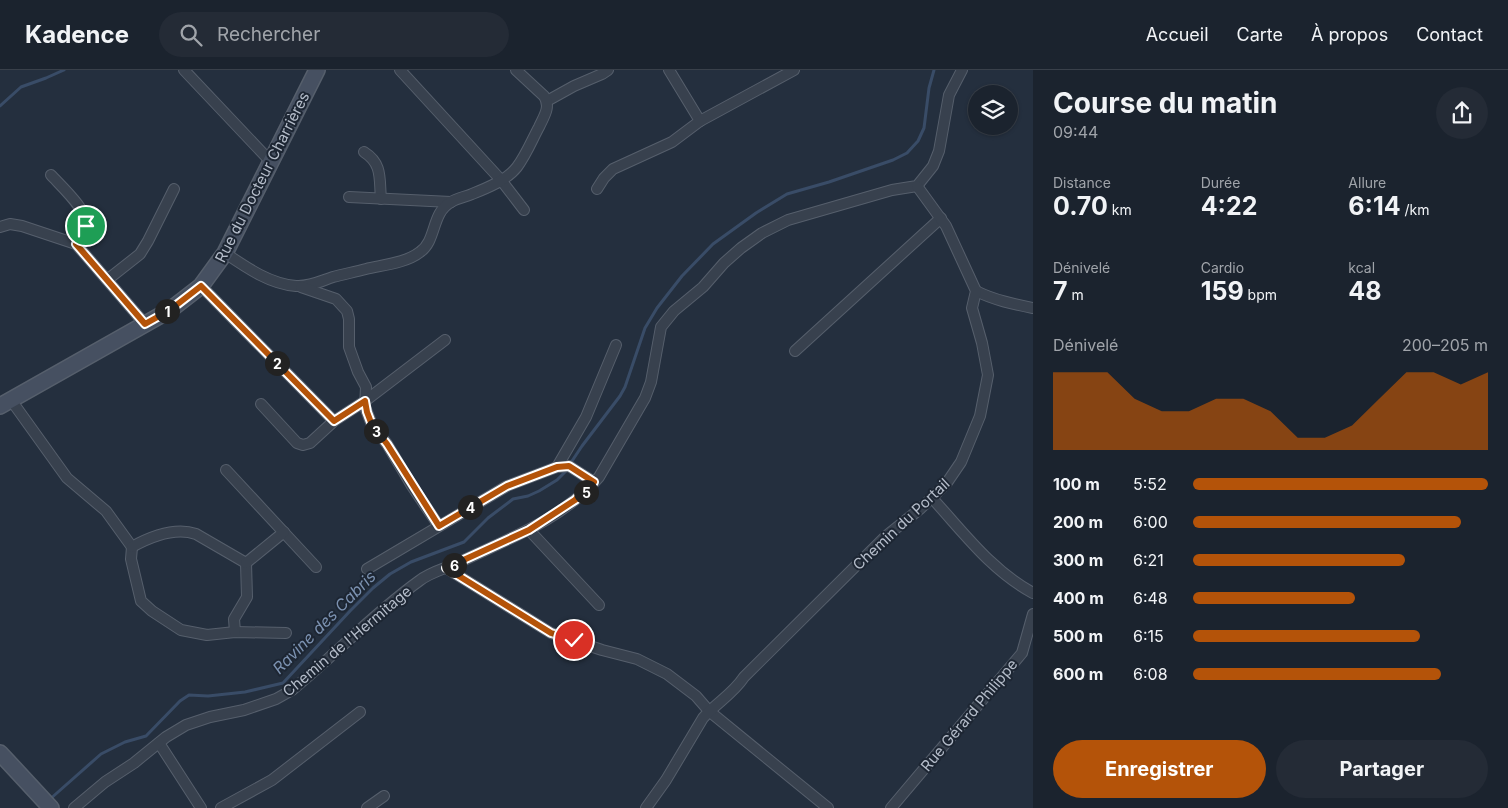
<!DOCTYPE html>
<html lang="fr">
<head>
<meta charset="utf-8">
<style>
  body { margin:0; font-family:Inter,sans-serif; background:#242b36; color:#f1f3f6; height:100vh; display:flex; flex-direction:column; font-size:19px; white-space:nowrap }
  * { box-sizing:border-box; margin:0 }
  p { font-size:16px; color:#a0a4aa }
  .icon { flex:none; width:28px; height:28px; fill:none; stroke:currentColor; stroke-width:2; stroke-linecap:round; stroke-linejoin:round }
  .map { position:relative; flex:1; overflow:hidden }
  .panel { display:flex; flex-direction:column; background:#1b232e; width:475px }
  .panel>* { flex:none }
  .fabs { position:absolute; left:968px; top:15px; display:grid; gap:10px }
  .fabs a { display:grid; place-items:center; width:50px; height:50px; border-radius:50%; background:#1b232e; box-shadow:0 1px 4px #0004,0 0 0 1px #39404a; font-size:25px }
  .pin { position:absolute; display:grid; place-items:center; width:42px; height:42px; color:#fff; margin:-21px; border:2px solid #fff; border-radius:50%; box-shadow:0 1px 5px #0007 }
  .km { position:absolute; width:25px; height:25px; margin:-12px; border-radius:50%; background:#222; color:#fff; font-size:14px; line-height:25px; text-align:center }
  .round { display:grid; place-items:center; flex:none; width:52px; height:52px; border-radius:26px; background:#242b36 }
  .head { display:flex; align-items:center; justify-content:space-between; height:85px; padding:0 20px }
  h1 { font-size:28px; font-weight:700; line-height:38px }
  .metrics { display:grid; grid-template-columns:repeat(3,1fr); gap:8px; height:85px; padding:5px 20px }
  .metrics div { display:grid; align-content:center }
  .metrics b { font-size:25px; font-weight:700 }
  .metrics small { font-size:14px; font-weight:400 }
  .metrics p { font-size:14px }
  .chart { height:140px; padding:10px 20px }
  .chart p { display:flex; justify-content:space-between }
  .chart svg { width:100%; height:90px; margin-top:5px; fill:#b45309; opacity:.7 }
  .cta { display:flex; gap:10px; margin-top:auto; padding:10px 20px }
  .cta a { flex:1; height:58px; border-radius:30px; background:#b45309; color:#fff; font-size:20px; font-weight:700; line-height:58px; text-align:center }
  .cta a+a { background:#242b36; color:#f1f3f6 }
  ul { padding:0 20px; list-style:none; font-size:16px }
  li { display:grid; grid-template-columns:80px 60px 1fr; align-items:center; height:38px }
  li i { height:12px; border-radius:6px; background:#b45309 }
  header { display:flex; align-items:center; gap:30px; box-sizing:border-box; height:70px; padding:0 25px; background:#1b232e; border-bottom:1px solid #39404a }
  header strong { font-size:24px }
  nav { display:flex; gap:28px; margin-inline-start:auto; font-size:18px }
  .search { width:350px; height:45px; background:#242b36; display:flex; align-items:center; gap:12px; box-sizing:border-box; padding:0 18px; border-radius:28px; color:#a0a4aa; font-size:19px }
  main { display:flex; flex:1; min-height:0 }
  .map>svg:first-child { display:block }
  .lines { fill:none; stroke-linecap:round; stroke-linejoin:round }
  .stream { stroke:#394c67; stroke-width:3 }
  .street-casing { stroke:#565f6c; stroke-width:12 }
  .secondary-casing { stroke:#565f6c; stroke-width:18 }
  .street { stroke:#38414e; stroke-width:10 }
  .secondary { stroke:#465061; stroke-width:15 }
  .route-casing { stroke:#fff; stroke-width:10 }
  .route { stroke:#b45309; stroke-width:6 }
  .labels { text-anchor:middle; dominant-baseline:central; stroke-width:4; stroke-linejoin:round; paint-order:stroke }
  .street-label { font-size:15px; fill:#b4bcc9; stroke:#1d2633 }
  .water-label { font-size:16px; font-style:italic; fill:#7c92b1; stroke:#1d2633 }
</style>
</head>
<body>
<header>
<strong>Kadence</strong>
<div class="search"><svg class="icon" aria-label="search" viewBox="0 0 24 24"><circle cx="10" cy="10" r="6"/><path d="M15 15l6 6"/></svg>Rechercher</div>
<nav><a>Accueil</a><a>Carte</a><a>À propos</a><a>Contact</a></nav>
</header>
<main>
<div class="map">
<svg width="1033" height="738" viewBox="0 0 1033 738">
  <rect width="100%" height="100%" fill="#242f3e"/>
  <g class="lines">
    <!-- stream -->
    <g class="stream">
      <polyline points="0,36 21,17 46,8 64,0"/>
      <polyline points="570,394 582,376 620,326 625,317 645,258 657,238 682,206 713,174 756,143 787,124 829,112 893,90 907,83 918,71 924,58 929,18 934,0"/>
      <polyline points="49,730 101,684 125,672 146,666 180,631 189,625 208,626 245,622 283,613 350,541 373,518 390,504 411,492 464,472 488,448 513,429 528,426 539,421 557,410 567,400"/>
    </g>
    <defs>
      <g id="street">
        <polyline points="184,0 271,92"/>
        <polyline points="400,0 501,110 524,140"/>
        <polyline points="669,0 700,51"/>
        <polyline points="547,31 574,16 602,4 608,0"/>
        <path d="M364,82C383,94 379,109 381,129"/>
        <path d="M51,105C61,116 89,141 86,156C84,163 80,168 76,174"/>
        <polyline points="597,119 604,108 613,99 672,72 700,51 794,0"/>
        <polyline points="349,127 451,132"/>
        <polyline points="0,157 10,154 22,156 76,174 145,254"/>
        <path d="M225,183C247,198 270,214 296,216C309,217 321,211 333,207C344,204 355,202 366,199C383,195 406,193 420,182C437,170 431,143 451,132C457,128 465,127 472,124C487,118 507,110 517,97C526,85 532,70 539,57C544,46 551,37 544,26L516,0"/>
        <polyline points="107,210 140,184 148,171 174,119"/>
        <polyline points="201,216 334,351"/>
        <polyline points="301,217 336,229 347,241 349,249 349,277 358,302 366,317 365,337 372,355 387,374 412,416 439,456"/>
        <path d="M976,221C994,230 1013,234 1033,238"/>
        <polyline points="795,281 941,148"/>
        <polyline points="11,330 67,408 106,441 132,477"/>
        <polyline points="261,334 297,373 303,375 310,373 334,351 365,331 445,270"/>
        <polyline points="557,397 586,347 616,275"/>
        <polyline points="226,400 316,497"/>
        <path d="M932,428C964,463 991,500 1033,523"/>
        <polyline points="529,460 599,535"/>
        <polyline points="132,477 131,489 141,531 152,541 181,560 207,565 235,562 286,563"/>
        <path d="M132,477C150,467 175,457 196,464L246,493L247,527L234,549L235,562"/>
        <polyline points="246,493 284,462"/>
        <polyline points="446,498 551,563 602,580 637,589 667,604 696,626 709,641 828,738"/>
        <polyline points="367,499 507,416 557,397 569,396 594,412"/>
        <polyline points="159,673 201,738"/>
        <path d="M74,738L105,712L134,693L166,667L186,655L210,647L244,640L276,629L292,620C335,585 374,543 419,511C430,502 447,498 460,492C508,469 563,449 599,407L645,328L651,312L661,257L674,241L703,217L724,193L741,178L762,163L788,150L892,120L917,116L933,96L939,81L949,25L962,0"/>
        <polyline points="221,738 272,710 360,642"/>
        <polyline points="367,738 384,726"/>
        <path d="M646,738L666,710L703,648C716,633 733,624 744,607L885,467L921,438L946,414L961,392L980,346L988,305L982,273L972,238L976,221L946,156L917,116"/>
        <polyline points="891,738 1022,583 1033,544"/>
      </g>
      <g id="secondary">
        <polyline points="0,336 170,240 201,216 225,183 317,0"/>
        <polyline points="0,683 51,738"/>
      </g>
    </defs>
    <!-- street casing -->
    <use href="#street" class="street-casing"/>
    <!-- secondary casing -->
    <use href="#secondary" class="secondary-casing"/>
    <!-- street -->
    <use href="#street" class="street"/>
    <!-- secondary -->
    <use href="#secondary" class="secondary"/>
  </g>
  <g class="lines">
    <defs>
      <polyline id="route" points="86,156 76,174 145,254 170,240 201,216 334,351 365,331 367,342 372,355 387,374 439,456 507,416 557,397 569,396 594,412 575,430 529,460 446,498 551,563 574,570"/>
    </defs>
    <!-- route casing -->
    <use href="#route" class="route-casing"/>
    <!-- route -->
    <use href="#route" class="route"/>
  </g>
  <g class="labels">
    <!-- street labels -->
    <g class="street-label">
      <text transform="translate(262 107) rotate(-63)">Rue du Docteur Charrières</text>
      <text transform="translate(901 454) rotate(-43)">Chemin du Portail</text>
      <text transform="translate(347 571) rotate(-40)">Chemin de l'Hermitage</text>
      <text transform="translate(969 645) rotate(-50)">Rue Gérard Philippe</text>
    </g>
    <!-- water labels -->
    <g class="water-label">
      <text transform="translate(324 552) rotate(-45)">Ravine des Cabris</text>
    </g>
  </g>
</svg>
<div class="fabs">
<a><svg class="icon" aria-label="layers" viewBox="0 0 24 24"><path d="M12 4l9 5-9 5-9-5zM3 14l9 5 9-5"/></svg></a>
</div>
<div class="pin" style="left:86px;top:156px;background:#1e9e55"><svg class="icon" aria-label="arrive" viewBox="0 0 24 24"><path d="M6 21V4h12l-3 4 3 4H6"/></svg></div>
<div class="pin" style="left:574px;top:570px;background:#d93025"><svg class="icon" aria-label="check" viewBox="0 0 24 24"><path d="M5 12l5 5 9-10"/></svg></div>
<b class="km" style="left:167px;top:241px">1</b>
<b class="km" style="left:277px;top:293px">2</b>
<b class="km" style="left:376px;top:361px">3</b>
<b class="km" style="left:470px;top:437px">4</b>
<b class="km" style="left:586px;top:422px">5</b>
<b class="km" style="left:454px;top:495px">6</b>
</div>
<section class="panel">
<div class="head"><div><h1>Course du matin</h1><p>09:44</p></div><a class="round"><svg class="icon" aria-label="share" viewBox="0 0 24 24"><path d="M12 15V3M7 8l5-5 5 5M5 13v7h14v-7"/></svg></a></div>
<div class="metrics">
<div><p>Distance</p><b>0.70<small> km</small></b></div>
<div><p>Durée</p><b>4:22</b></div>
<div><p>Allure</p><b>6:14<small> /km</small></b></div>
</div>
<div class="metrics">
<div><p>Dénivelé</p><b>7<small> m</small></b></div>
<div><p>Cardio</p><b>159<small> bpm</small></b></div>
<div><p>kcal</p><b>48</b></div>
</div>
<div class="chart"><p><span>Dénivelé</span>200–205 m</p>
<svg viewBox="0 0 160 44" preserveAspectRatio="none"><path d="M0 44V6L10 6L20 6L30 19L40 25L50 25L60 19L70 19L80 25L90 38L100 38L110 32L120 19L130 6L140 6L150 12L160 6V44z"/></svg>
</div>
<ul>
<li><b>100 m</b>5:52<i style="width:100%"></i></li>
<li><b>200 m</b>6:00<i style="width:91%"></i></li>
<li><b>300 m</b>6:21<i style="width:72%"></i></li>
<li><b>400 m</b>6:48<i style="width:55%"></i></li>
<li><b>500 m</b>6:15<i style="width:77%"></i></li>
<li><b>600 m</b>6:08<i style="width:84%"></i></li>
</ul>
<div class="cta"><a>Enregistrer</a><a>Partager</a></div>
</section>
</main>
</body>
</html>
